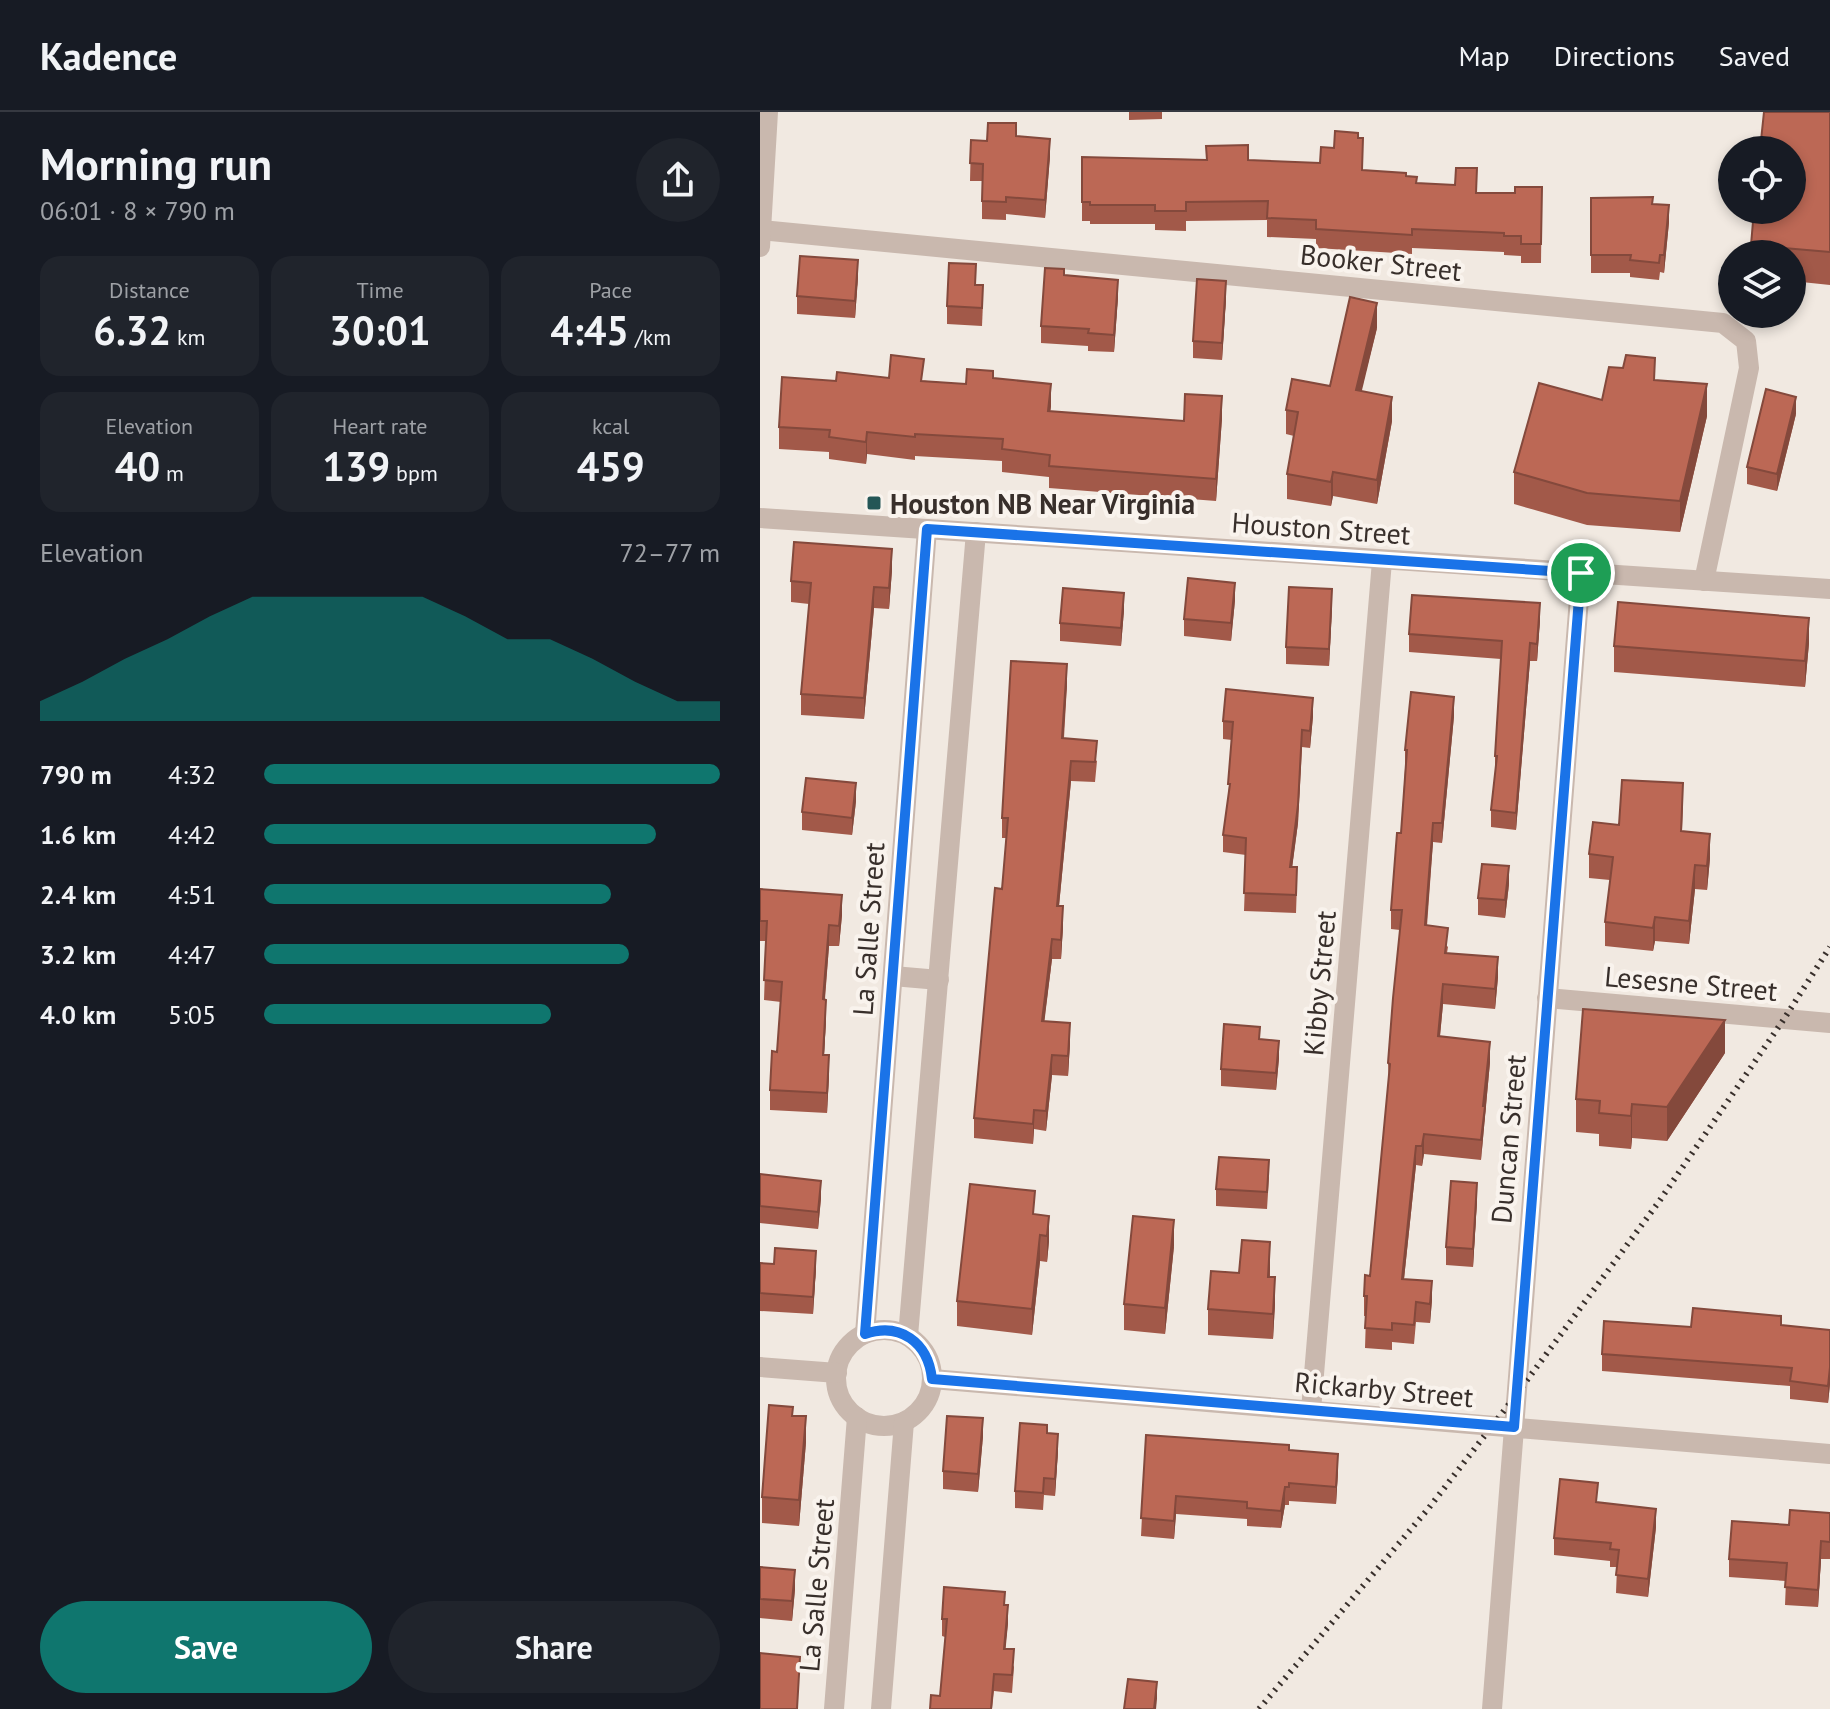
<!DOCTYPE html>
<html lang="en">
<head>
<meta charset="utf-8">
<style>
  body { margin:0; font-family:"PT Sans",sans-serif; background:#20242c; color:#f1f3f6; height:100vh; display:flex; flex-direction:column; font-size:30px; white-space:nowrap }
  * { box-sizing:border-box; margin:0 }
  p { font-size:26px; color:#9ea1a6 }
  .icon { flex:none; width:44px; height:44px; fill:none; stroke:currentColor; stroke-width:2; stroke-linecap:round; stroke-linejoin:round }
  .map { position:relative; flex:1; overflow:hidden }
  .side { display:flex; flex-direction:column; background:#171b24; width:760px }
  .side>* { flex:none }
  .tools { position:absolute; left:958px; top:24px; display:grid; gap:16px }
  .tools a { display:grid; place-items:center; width:88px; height:88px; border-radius:50%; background:#171b24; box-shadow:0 4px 12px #0003; font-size:40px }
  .pin { position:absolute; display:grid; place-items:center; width:68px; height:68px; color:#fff; margin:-34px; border:4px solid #fff; border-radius:50%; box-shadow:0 2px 8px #0007 }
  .round { display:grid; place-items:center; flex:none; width:84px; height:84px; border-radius:42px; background:#20242c }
  .headline { display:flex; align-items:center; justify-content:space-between; height:136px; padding:0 40px }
  h1 { font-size:44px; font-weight:800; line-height:60px }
  .figures { display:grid; grid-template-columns:repeat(3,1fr); gap:12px; height:136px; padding:8px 40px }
  .figures div { display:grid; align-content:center; border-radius:20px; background:#20242c; text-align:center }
  .figures b { font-size:40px; font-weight:800 }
  .figures small { font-size:22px; font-weight:400 }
  .figures p { font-size:22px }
  .chart { height:224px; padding:16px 40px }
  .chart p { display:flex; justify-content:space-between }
  .chart svg { width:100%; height:144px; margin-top:8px; fill:#0f766e; opacity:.7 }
  .cta { display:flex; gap:16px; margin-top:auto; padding:16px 40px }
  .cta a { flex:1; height:92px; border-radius:48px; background:#0f766e; color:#fff; font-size:32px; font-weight:800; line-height:92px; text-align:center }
  .cta a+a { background:#20242c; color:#f1f3f6 }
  ul { padding:0 40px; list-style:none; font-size:26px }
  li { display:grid; grid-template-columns:128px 96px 1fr; align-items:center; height:60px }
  li i { height:20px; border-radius:10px; background:#0f766e }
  header { display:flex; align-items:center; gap:48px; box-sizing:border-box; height:112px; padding:0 40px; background:#171b24; border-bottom:2px solid #363941 }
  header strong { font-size:38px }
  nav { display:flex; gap:44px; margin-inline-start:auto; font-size:28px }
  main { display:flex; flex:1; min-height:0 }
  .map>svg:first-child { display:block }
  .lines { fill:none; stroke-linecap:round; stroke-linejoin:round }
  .minor { stroke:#c9b8ae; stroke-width:20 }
  .tertiary { stroke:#c9b8ae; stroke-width:20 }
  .rail { stroke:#382f2b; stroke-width:6; stroke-dasharray:2 6; stroke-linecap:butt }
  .wall { fill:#a25949 }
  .shaded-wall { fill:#84493c }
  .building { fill:#bc6855; stroke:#84493c; stroke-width:2 }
  .route-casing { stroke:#fff; stroke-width:16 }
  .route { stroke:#1a73e8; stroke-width:10 }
  .poi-dot { fill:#245656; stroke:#f9f3ed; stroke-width:3 }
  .labels { text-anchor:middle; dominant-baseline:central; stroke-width:8; stroke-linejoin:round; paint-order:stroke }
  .street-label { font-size:28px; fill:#382f2b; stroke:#f9f3ed }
  .poi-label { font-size:28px; font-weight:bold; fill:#382f2b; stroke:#f9f3ed; text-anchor:start }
</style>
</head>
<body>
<header>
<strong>Kadence</strong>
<nav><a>Map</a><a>Directions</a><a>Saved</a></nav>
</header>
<main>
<section class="side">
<div class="headline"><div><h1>Morning run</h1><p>06:01 · 8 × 790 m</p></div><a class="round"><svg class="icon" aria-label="share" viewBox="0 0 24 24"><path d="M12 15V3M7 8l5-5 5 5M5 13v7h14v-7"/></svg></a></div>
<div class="figures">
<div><p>Distance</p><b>6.32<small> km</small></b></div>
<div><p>Time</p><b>30:01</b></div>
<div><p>Pace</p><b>4:45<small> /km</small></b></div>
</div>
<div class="figures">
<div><p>Elevation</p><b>40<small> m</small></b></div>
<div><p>Heart rate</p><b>139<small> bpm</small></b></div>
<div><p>kcal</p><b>459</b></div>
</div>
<div class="chart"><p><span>Elevation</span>72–77 m</p>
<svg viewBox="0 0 160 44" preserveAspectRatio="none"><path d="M0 44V38L10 32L20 25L30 19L40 12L50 6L60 6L70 6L80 6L90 6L100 12L110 19L120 19L130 25L140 32L150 38L160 38V44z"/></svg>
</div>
<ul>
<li><b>790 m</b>4:32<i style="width:100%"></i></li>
<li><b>1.6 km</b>4:42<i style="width:86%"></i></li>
<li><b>2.4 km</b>4:51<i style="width:76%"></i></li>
<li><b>3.2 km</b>4:47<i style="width:80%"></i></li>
<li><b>4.0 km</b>5:05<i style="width:63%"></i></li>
</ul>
<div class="cta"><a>Save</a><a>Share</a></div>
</section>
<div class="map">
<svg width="1070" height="1597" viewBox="0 0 1070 1597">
  <rect width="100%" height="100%" fill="#f1e9e1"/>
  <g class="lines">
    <!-- minor -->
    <g class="minor">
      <polyline points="1,118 963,211 986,229 989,256 944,469"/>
      <polyline points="133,864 179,868"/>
      <polyline points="787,886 1070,911"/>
      <circle cx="124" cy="1266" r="48"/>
      <polyline points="105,1222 167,417"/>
      <polyline points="148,1224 216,420"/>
      <polyline points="0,1255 77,1261"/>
      <polyline points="172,1267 1070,1342"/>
      <polyline points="551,1298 622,449"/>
      <polyline points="74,1597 97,1305"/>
      <polyline points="121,1597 144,1310"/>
      <polyline points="732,1597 821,461"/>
    </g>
    <!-- tertiary -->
    <g class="tertiary">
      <polyline points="0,135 8,0"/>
      <polyline points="0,406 1070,477"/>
    </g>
    <!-- rail -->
    <polyline class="rail" points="499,1597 668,1397 756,1283 898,1091 1024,907 1070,835"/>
  </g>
  <!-- wall -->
  <g class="wall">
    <polygon points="369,0 402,0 402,7 369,8"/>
    <polygon points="1070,0 1070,173 1032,169 1032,142 991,142 991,133"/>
    <polygon points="256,24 290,44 285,106 246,102 246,108 222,107 222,69 210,69 211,28 227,29"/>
    <polygon points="598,26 603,45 603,58 646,64 657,71 717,81 755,81 782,75 781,151 761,151 761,144 744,143 744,140 652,136 652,142 556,136 556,127 507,125 507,108 426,109 426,119 395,118 395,112 330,112 330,109 322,109 322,45 488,48 560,51 574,36"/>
    <polygon points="831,86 893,92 909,110 904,161 900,160 899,168 870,165 870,161 831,161"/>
    <polygon points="304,163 358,185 354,240 328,239 328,234 281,231 281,214"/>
    <polygon points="98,165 95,206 37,202 37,184"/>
    <polygon points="216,173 223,191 222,214 187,212 187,194"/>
    <polygon points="466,187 462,248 433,246 433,229"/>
    <polygon points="617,216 601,279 632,309 617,392 573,384 571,394 527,387 527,362 534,324 526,322 526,298 570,274"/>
    <polygon points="129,266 206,272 233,266 291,294 290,299 424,309 462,306 456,389 289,376 289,365 242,360 242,349 155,344 155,348 107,342 106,352 69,347 69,340 19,337 19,315 76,269"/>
    <polygon points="895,268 947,304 920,420 827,413 754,392 754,360 842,288"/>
    <polygon points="1036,302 1017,379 987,372 987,355"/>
    <polygon points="132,458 129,497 114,496 104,607 41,603 41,582 49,492 31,490 31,469"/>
    <polygon points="475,488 471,529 424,524 424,507"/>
    <polygon points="572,495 569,554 526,552 526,535"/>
    <polygon points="364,498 361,534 300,529 300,511"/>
    <polygon points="780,508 777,549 770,549 756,718 731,715 731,698 735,661 735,644 741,547 649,540 649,522"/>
    <polygon points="1049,531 1045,575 854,560 854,534"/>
    <polygon points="307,572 304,626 337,649 335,670 311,669 299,794 303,814 301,847 292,847 284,910 310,931 308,964 292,963 286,1019 274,1017 273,1032 214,1026 214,1006 242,777 246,726 242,726 242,706"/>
    <polygon points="553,604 550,636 542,635 538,711 532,755 537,772 536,801 484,799 486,743 463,740 463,723 468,688 472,628 463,627 463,609"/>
    <polygon points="694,604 682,731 673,730 667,814 688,835 687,841 738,865 735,897 683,892 680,924 730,950 721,1048 664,1042 662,1054 656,1053 644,1167 672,1188 670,1211 656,1210 654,1232 632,1230 632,1238 605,1236 606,1204 604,1204 604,1184 610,1164 629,971 628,951 640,818 631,817 631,798 641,721 645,657 645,638"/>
    <polygon points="96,689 92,723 42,718 42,700"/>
    <polygon points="923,694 922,719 950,746 947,778 935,777 929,832 895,829 893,839 845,834 845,810 850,768 829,766 829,742 859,713"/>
    <polygon points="749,772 745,806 718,803 718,786"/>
    <polygon points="0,777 82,803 79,834 69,834 65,887 66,908 64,943 69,963 67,1001 10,998 10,978 17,940 21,890 4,888 6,829 0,829"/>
    <polygon points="500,927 519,946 516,978 461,974 461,957"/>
    <polygon points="965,941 907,1029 872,1026 871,1037 839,1034 839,1022 816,1020 816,987"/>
    <polygon points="0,1062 61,1086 58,1117 0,1111"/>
    <polygon points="509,1065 507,1097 456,1094 456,1077"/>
    <polygon points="717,1089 713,1155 686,1153 686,1135"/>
    <polygon points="275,1103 289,1104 289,1129 287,1150 280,1149 272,1223 197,1214 197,1189"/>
    <polygon points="414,1134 405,1222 364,1218 364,1192"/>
    <polygon points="0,1151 56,1156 53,1202 0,1199"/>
    <polygon points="510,1156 510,1165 515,1191 513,1227 448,1223 448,1197 479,1161"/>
    <polygon points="1021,1213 1070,1218 1070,1272 1068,1291 1030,1287 1030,1274 842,1259 842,1242 931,1215"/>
    <polygon points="33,1304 46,1330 39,1414 2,1411 2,1385"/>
    <polygon points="287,1321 298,1339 295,1384 284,1383 283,1398 255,1396 255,1379"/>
    <polygon points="386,1323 529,1338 578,1359 576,1392 529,1389 529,1393 525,1393 521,1416 487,1414 487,1407 416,1402 414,1427 381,1424"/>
    <polygon points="223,1324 218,1380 183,1377 183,1359"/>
    <polygon points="1070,1401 1070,1447 1061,1447 1058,1495 1025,1493 1026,1469 969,1465 969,1447 1029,1413"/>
    <polygon points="896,1415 888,1485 856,1481 857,1455 850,1455 850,1449 794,1443 794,1426"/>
    <polygon points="0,1455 35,1477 32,1509 0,1506"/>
    <polygon points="245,1493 248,1511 245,1537 254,1555 252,1581 234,1579 232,1597 180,1584 185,1525 182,1524 182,1507"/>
  </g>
  <!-- shaded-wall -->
  <g class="shaded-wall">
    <polygon points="290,27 290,44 285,106 285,88"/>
    <polygon points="909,93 909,110 904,161 904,143"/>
    <polygon points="98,148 98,165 95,206 95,189"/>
    <polygon points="358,168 358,185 354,240 354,223"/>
    <polygon points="466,169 466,187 462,248 462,231"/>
    <polygon points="617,191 617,216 596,303 596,278"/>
    <polygon points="291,272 291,294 288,321 288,299"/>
    <polygon points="947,272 947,304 920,420 920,389"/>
    <polygon points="462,284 462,306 456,389 456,367"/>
    <polygon points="632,285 632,309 617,392 617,368"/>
    <polygon points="1036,285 1036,302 1017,379 1017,362"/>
    <polygon points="107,320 107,342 106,352 106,330"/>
    <polygon points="573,360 573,384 571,394 571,370"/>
    <polygon points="132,437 132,458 129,497 129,476"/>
    <polygon points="475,471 475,488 471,529 471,511"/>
    <polygon points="114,475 114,496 104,607 104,586"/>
    <polygon points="572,477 572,495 569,554 569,537"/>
    <polygon points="364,481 364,498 361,534 361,516"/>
    <polygon points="780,491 780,508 777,549 777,532"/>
    <polygon points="1049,506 1049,531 1045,575 1045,549"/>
    <polygon points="770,531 770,549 756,718 756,701"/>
    <polygon points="307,552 307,572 302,646 302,626"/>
    <polygon points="694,585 694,604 682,731 682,711"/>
    <polygon points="553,586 553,604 550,636 550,619"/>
    <polygon points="542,618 538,711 530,772 530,755"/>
    <polygon points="311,649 311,669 297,814 297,794"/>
    <polygon points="96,671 96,689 92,723 92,706"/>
    <polygon points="673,711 673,730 665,833 665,813"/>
    <polygon points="950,722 950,746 947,778 947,754"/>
    <polygon points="935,753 935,777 929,832 929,809"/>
    <polygon points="749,754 749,772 745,806 745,788"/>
    <polygon points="82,783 82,803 79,834 79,814"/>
    <polygon points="303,794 303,814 301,847 301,828"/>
    <polygon points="895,805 895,829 893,839 893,816"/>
    <polygon points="69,813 69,834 63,907 63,887"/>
    <polygon points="292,827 292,847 282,929 282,909"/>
    <polygon points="738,845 738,865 735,897 735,877"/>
    <polygon points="683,872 683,892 678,944 678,924"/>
    <polygon points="66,888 66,908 63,963 63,943"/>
    <polygon points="965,908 965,941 907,1029 907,995"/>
    <polygon points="310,911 310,931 308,964 308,944"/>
    <polygon points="519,929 519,946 516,978 516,961"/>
    <polygon points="730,930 730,950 721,1048 723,994"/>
    <polygon points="69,943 69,963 67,1001 67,981"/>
    <polygon points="292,943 292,963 286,1019 286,999"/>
    <polygon points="872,992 872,1026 871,1037 871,1004"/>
    <polygon points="274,998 274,1017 273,1032 273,1012"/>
    <polygon points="664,1022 664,1042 662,1054 662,1034"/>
    <polygon points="656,1034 656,1053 642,1186 642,1167"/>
    <polygon points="61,1069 61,1086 58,1117 58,1100"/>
    <polygon points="717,1071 717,1089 713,1155 713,1137"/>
    <polygon points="289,1104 289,1129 287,1150 287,1124"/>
    <polygon points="414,1108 414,1134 405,1222 405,1196"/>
    <polygon points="280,1123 280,1149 272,1223 272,1197"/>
    <polygon points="510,1130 510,1156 508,1190 508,1165"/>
    <polygon points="56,1139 56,1156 53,1202 53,1185"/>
    <polygon points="515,1165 515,1191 513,1227 513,1202"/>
    <polygon points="672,1169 672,1188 670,1211 670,1192"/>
    <polygon points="1070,1255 1070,1272 1068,1291 1068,1274"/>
    <polygon points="46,1304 46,1330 39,1414 39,1388"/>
    <polygon points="223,1306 223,1324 218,1380 218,1362"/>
    <polygon points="298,1322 298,1339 295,1384 295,1367"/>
    <polygon points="578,1342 578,1359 576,1392 576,1375"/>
    <polygon points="525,1375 525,1393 521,1416 521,1399"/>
    <polygon points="416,1384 416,1402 414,1427 414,1409"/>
    <polygon points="896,1397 896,1415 888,1485 888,1467"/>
    <polygon points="1061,1429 1061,1447 1058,1495 1058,1478"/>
    <polygon points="35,1458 35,1477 32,1509 32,1489"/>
    <polygon points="248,1493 248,1511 244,1554 244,1537"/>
    <polygon points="397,1570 397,1587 396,1597 394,1597"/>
  </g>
  <!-- building -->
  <g class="building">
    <polygon points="1004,0 1070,0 1070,140 991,133 994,98 1032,98 1032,38 1000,38"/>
    <polygon points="228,11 256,11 256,24 290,27 285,88 246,85 246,90 222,89 223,52 210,51 211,28 227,29"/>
    <polygon points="575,19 598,21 598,26 603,26 602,58 646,61 646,64 657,65 656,71 695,73 696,56 717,56 716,81 755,81 755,75 782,75 781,132 761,132 761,124 744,124 744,121 652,117 652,123 556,117 556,108 507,106 508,89 426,90 426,99 395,99 395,93 330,93 330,90 322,90 322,45 447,48 446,34 488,33 488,48 560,51 561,35 574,36"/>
    <polygon points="893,85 892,92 909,93 904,143 900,143 899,151 870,148 871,143 831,143 831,86"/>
    <polygon points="40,144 98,148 95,189 37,184"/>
    <polygon points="189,151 216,152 215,173 223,173 222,196 187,194"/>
    <polygon points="285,156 304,157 304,163 358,168 354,223 328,221 329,217 281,214"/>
    <polygon points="437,167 466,169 462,231 433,229"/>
    <polygon points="590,185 617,191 596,278 632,285 617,368 573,360 571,370 527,362 538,300 526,298 532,267 570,274"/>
    <polygon points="131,243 164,247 161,269 206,272 207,257 233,259 233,266 291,272 288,299 424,309 425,282 462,284 456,367 289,354 290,343 242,337 243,327 155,322 155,325 107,320 106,330 69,325 70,318 19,315 22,265 76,269 77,260 129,266"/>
    <polygon points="866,243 895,246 894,268 947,272 920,389 827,381 754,360 779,271 842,288 849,255 863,256"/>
    <polygon points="1006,277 1036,285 1017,362 987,355"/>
    <polygon points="34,430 132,437 129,476 114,475 104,586 41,582 51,471 31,469"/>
    <polygon points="428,466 475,471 471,511 424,507"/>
    <polygon points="529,475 572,477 569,537 526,535"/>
    <polygon points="303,476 364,481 361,516 300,511"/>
    <polygon points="652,483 780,491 777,532 770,531 756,701 731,698 737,644 735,644 742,529 649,522"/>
    <polygon points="858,490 1049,506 1045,549 854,534"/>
    <polygon points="251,549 307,552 302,626 337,629 335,650 311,649 297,794 303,794 301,828 292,827 282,909 310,911 308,944 292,943 286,999 274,998 273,1012 214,1006 235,776 242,777 248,706 242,706"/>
    <polygon points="466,577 553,586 550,619 542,618 538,693 530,755 537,755 536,783 484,781 486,726 463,723 470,672 468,672 473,610 463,609"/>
    <polygon points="651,580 694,585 682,711 673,711 665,813 688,816 685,841 738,845 735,877 683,872 678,924 730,930 723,994 725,994 721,1028 664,1022 662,1034 656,1034 642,1167 672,1169 670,1192 656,1190 654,1213 632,1211 632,1218 605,1216 607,1184 604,1184 605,1163 610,1164 630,952 628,951 633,886 642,798 631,798 637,721 641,721 647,638 645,638"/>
    <polygon points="46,666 96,671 92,706 42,700"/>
    <polygon points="862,668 923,671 921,719 950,722 947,754 935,753 929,809 895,805 893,816 845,810 853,745 829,742 833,710 859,713"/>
    <polygon points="722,752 749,754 745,788 718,786"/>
    <polygon points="0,777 82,783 79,814 69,813 63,887 66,888 63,943 69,943 67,981 10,978 12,939 17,940 22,870 4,868 7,809 0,809"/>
    <polygon points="823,897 965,908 907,995 872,992 871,1004 839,1001 840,989 816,987"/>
    <polygon points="464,912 500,915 499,927 519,929 516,961 461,957"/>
    <polygon points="459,1045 509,1048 507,1080 456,1077"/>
    <polygon points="0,1062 61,1069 58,1100 0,1094"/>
    <polygon points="691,1069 717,1071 713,1137 686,1135"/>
    <polygon points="210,1072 275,1079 273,1102 289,1104 287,1124 280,1123 272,1197 197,1189"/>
    <polygon points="373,1104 414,1108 405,1196 364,1192"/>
    <polygon points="482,1128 510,1130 508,1165 515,1165 513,1202 448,1197 451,1159 479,1161"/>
    <polygon points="15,1136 56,1139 53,1185 0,1181 0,1151 14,1152"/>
    <polygon points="933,1196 1021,1204 1021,1213 1070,1218 1070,1255 1068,1274 1030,1269 1032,1256 842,1242 844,1209 931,1215"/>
    <polygon points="9,1293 33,1295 32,1304 46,1304 39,1388 2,1385"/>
    <polygon points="187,1304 223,1306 218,1362 183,1359"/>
    <polygon points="260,1311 287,1313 287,1321 298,1322 295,1367 284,1366 283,1381 255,1379"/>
    <polygon points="386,1323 529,1333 529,1338 578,1342 576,1375 529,1371 529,1375 525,1375 521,1399 487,1396 487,1390 416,1384 414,1409 381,1406"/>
    <polygon points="800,1367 838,1371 836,1390 896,1397 888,1467 856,1463 859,1438 850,1437 851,1431 794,1426"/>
    <polygon points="1030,1398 1070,1401 1070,1430 1061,1429 1058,1478 1025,1475 1027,1451 969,1447 972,1409 1029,1413"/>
    <polygon points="0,1455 35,1458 32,1489 0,1487"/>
    <polygon points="184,1475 245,1480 244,1493 248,1493 244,1537 254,1537 252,1563 234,1562 231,1597 170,1597 171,1583 180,1584 187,1507 182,1507"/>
    <polygon points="0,1541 40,1545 37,1597 0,1597"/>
    <polygon points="368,1567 397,1570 394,1597 364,1597"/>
  </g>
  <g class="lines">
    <defs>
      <path id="route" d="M167,417L821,461L754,1315L172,1267C168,1230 140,1210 105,1222Z"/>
    </defs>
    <!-- route casing -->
    <use href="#route" class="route-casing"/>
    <!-- route -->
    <use href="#route" class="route"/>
  </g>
  <!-- markers -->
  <rect class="poi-dot" x="106" y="383" width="16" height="16" rx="4"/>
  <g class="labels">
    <!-- street labels -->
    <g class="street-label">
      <text transform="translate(621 150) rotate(6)">Booker Street</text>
      <text transform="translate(561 416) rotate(4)">Houston Street</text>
      <text transform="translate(108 817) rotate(-86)">La Salle Street</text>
      <text transform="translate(559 871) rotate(-85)">Kibby Street</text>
      <text transform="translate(931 871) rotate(5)">Lesesne Street</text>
      <text transform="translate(748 1027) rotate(-85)">Duncan Street</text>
      <text transform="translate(624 1277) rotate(5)">Rickarby Street</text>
      <text transform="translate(56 1473) rotate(-85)">La Salle Street</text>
    </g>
    <!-- poi labels -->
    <g class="poi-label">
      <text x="130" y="391">Houston NB Near Virginia</text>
    </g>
  </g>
</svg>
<div class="tools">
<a><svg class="icon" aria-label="locate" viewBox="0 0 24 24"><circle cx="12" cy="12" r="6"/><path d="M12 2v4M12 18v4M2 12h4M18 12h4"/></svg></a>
<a><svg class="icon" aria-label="layers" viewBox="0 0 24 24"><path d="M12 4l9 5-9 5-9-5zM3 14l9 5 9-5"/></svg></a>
</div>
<div class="pin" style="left:821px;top:461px;background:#1e9e55"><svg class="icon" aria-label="arrive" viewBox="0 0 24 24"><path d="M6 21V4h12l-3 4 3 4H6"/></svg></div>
</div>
</main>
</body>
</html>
